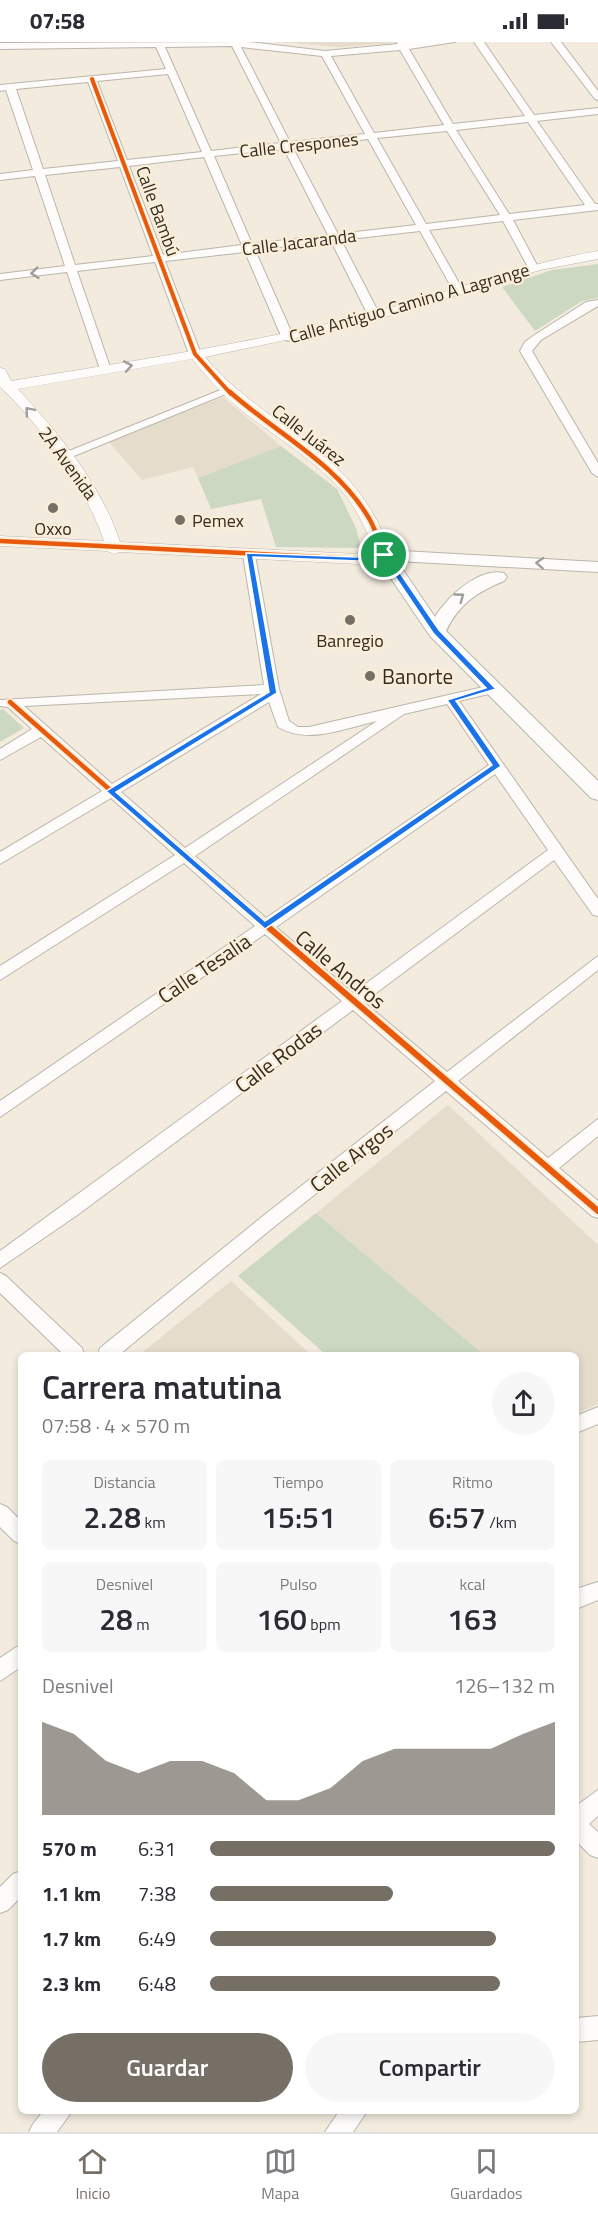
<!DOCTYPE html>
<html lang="es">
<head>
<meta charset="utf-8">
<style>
  body { margin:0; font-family:"Titillium Web",sans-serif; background:#f7f7f7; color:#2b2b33; height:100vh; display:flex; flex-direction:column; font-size:22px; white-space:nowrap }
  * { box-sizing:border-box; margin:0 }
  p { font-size:20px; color:#7c7c81 }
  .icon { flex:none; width:33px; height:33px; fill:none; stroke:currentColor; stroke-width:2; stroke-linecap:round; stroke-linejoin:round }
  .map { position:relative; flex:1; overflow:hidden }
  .details { position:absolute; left:18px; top:1310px; width:561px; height:762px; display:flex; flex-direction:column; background:#fff; border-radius:9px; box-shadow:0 3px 9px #0003 }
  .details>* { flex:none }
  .pin { position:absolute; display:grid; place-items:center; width:51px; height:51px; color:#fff; margin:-26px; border:3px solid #fff; border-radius:50%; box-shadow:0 2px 6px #0007 }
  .round { display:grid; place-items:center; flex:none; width:63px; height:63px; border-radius:32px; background:#f7f7f7 }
  .summary { display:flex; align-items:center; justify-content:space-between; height:102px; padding:0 24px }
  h1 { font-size:33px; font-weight:600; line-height:45px }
  .figures { display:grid; grid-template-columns:repeat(3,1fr); gap:9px; height:102px; padding:6px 24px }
  .figures div { display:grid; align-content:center; border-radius:9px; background:#f7f7f7; text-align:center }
  .figures b { font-size:30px; font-weight:600 }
  .figures small { font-size:16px; font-weight:400 }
  .figures p { font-size:16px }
  .chart { height:168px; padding:12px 24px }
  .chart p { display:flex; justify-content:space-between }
  .chart svg { width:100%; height:108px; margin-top:6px; fill:#756f65; opacity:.7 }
  .primary-button { display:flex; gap:12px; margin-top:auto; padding:12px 24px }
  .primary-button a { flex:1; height:69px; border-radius:36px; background:#756f65; color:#fff; font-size:24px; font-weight:600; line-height:69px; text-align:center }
  .primary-button a+a { background:#f7f7f7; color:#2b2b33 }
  ul { padding:0 24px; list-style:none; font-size:20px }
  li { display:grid; grid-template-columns:96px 72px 1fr; align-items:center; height:45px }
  li i { height:15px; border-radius:8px; background:#756f65 }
  .status { display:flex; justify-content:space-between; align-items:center; height:42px; padding:0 30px; background:#fff; direction:ltr }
  .status svg { height:16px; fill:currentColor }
  .menu { display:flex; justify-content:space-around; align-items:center; height:84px; border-top:2px solid #e1e1e2; background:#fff; font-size:16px; color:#7c7c81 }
  .menu a { display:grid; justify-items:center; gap:3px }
  .menu .current { color:#756f65 }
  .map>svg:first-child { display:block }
  .education { fill:#e5dccb }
  .green { fill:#ccd8c2 }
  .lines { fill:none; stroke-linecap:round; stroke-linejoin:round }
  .minor-casing { stroke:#bbb5ab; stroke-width:2 }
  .tertiary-casing { stroke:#bbb5ab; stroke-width:1 }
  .secondary-casing { stroke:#bbb5ab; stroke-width:2 }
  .minor { fill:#fdfcfa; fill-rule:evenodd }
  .tertiary { fill:#fdfcfa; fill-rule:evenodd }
  .secondary { fill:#fdfcfa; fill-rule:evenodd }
  .cycleway-far2-casing { stroke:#fbedd6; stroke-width:6 }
  .cycleway-far1-casing { stroke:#fbedd6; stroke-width:8 }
  .cycleway-casing { stroke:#fbedd6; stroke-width:10 }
  .cycleway-far2 { stroke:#e8590c; stroke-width:4 }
  .cycleway-far1 { stroke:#e8590c; stroke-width:4.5 }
  .cycleway { stroke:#e8590c; stroke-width:6 }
  .oneway { stroke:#a19e9a }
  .route { fill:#1a73e8; stroke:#fff; stroke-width:1.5; fill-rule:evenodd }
  .poi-dot { fill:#756f65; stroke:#fbedd6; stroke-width:2 }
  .labels { text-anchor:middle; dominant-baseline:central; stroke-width:4.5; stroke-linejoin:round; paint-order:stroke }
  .far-street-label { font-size:18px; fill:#312c24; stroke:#fbedd6 }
  .far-poi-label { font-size:18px; fill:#312c24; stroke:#fbedd6 }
  .poi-label { font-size:21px; fill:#312c24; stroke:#fbedd6; text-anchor:start }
  .street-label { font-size:21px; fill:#312c24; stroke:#fbedd6 }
</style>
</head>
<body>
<div class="status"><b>07:58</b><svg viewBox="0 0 49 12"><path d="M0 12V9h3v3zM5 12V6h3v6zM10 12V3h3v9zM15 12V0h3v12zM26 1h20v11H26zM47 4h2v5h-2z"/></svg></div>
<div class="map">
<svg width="598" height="2090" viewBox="0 0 598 2090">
  <rect width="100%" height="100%" fill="#f3ebde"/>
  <!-- education -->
  <g class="education">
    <polygon points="280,0 394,0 394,1 338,5"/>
    <polygon points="223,355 281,404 198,436 193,425 142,438 108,399"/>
    <polygon points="448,1063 598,1203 598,1362 576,1372 576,1312 483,1312 316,1171"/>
    <polygon points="231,1239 310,1312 140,1312"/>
  </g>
  <!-- green -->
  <g class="green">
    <polygon points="598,222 598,256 582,259 535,289 502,245 552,228"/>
    <polygon points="281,404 337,447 356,486 361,506 276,505 261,457 211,467 198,436"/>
    <polygon points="3,667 24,686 0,700 0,668"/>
    <polygon points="316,1171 483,1312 325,1312 238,1234"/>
  </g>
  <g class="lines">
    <defs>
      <g id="minor">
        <path d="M249,0L325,9L398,2L396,0H455L409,7L453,82L525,74L474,0H484L534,73L598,66V72L537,79L595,162H598V168L513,178L538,225L533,228L528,225L503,179L429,188L463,248L458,251L453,248L420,189L341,198L381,275L375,278L369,275L331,199L255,208L294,296L288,299L282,296L245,210L165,219L201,312L195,315L189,312L155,220L77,229L111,328L101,330L67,230L0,238V232L65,224L35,134L0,138V132L33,128L6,48L0,49V43L166,27L156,5L0,7V1ZM232,4L281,101L211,109L165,5ZM241,5L322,14L365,92L290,100ZM400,8L444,83L374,91L331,14ZM168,32L202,110L127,118L97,39ZM88,40L118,119L43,127L16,47ZM528,80L585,163L509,172L456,88ZM447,89L500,173L426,182L377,96ZM368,97L416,183L338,192L293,106ZM284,107L328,193L252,202L214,114ZM204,115L242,203L163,213L129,124ZM120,125L153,214L75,223L45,133Z"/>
        <polygon points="551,0 561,0 598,49 598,58 595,57"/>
        <polygon points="598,258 598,264 541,298 532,309 598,421 598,435 592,431 520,309 525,300 533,294 586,260"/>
        <polygon points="223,347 233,349 69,416 59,413"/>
        <path d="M249,509L255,513L279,647L289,679L298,685H309L492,643L499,647L497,650L459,659L598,857V874L593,873L554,818L364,960L447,1030L598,914V928L458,1039L548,1116L598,1077V1094L559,1126L598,1159V1176L592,1174L446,1049L275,1184L120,1312H98L100,1306L263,1174L435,1039L353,968L76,1174L0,1226V1209L342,959L265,892L0,1075V1059L255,884L184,821L0,938V924L175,813L111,756L0,822V810L102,749L41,695L0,718V707L32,687L8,665L0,664V658L264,643L243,513ZM261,652L112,742L24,664ZM269,660L278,685C308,703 345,686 377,679L185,806L121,750ZM447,662L489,723L266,876L195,814L404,672ZM495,732L548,808L353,951L276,885Z"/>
        <polygon points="0,1231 6,1234 82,1306 84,1312 63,1312 0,1251"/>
        <polygon points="598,1365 598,1382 576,1391 576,1374"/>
        <polygon points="0,1462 7,1465 21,1479 21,1502 14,1499 0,1485"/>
        <polygon points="598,1540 598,1558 576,1567 576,1547"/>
        <polygon points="21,1602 21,1625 0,1639 0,1616"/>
        <polygon points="598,1748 598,1774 589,1782 598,1790 598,1816 590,1813 576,1799 576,1764"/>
        <polygon points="21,1829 21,1855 8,1868 0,1871 0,1845 13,1832"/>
        <polygon points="598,1974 598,1998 576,2000 576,1976"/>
        <polygon points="44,2068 73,2068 57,2090 29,2090 33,2082"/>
        <polygon points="340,2068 368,2068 353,2090 325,2090"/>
      </g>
      <path id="tertiary" d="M598,209V217L540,228L366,281L205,315C249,368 316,396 357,448C373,468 383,489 392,513L390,516L358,522L120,510L114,512L107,509L0,504V494L104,499C87,448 40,382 0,345V326L5,327L11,339C126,320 242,303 356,275C438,255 515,223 598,209ZM192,317C207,335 222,352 240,367C275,395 318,419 347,455C359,472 367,489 374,508L356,512L120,500C101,442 59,392 18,347Z"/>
      <path id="secondary" d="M384,508L598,520V530L397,519L435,575C447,555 479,525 504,531L507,535L504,539C477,550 459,562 446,589L598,739V758L591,756L430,594L375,513Z"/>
    </defs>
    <!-- minor casing -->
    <use href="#minor" class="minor-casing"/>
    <!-- tertiary casing -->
    <use href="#tertiary" class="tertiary-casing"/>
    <!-- secondary casing -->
    <use href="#secondary" class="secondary-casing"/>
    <!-- minor -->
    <use href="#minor" class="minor"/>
    <!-- tertiary -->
    <use href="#tertiary" class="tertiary"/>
    <!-- secondary -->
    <use href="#secondary" class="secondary"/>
    <defs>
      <polyline id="cycleway-far2" points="92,37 195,312 231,352"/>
      <g id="cycleway-far1">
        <path d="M0,499L358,517L367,513H384C380,502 376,489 370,478C338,422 277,392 230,350"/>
        <polyline points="10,660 167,798"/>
      </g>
      <polyline id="cycleway" points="166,797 598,1169"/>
    </defs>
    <!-- cycleway-far2 casing -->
    <use href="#cycleway-far2" class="cycleway-far2-casing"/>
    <!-- cycleway-far1 casing -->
    <use href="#cycleway-far1" class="cycleway-far1-casing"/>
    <!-- cycleway casing -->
    <use href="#cycleway" class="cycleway-casing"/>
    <!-- cycleway-far2 -->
    <use href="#cycleway-far2" class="cycleway-far2"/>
    <!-- cycleway-far1 -->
    <use href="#cycleway-far1" class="cycleway-far1"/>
    <!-- cycleway -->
    <use href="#cycleway" class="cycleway"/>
  </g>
  <!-- one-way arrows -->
  <defs><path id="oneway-chevron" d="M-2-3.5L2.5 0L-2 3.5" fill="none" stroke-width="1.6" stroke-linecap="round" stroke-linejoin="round" transform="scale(1.5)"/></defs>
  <g class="oneway">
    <use href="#oneway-chevron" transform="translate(35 231) rotate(174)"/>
    <use href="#oneway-chevron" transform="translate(128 324) rotate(-10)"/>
    <use href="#oneway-chevron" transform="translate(29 369) rotate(-130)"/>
    <use href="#oneway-chevron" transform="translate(540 521) rotate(-177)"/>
    <use href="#oneway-chevron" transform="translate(460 555) rotate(-36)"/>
  </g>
  <!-- route -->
  <path class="route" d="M367,510L387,512L439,588L496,647L456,659L501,724L265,887L106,749L269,650L246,511L357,515ZM253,515L358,519L368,515H382L433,591L486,646L447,658L492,723L265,879L116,750L277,651Z"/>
  <!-- markers -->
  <g class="poi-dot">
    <circle cx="53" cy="466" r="6"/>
    <circle cx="180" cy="478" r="6"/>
    <circle cx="350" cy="578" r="6"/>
    <circle cx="370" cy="634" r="6"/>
  </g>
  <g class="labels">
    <!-- far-street labels -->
    <g class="far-street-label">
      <text transform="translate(299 103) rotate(-6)">Calle Crespones</text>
      <text transform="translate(158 169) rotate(70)">Calle Bambú</text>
      <text transform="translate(299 200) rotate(-7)">Calle Jacaranda</text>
      <text transform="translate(409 261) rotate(-16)">Calle Antiguo Camino A Lagrange</text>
      <text transform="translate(309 393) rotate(38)">Calle Juárez</text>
      <text transform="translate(68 421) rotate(54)">2A Avenida</text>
    </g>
    <!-- far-poi labels -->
    <g class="far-poi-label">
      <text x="192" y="478" text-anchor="start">Pemex</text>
      <text x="53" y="486">Oxxo</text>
      <text x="350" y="598">Banregio</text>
    </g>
    <!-- poi labels -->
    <g class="poi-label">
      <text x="382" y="634">Banorte</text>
    </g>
    <!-- street labels -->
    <g class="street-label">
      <text transform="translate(204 926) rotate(-34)">Calle Tesalia</text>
      <text transform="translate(341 927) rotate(40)">Calle Andros</text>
      <text transform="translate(278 1015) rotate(-37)">Calle Rodas</text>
      <text transform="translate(351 1115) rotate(-38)">Calle Argos</text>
    </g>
  </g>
</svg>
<div class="pin" style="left:384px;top:513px;background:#1e9e55"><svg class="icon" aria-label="arrive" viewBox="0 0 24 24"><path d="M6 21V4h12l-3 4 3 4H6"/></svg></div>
<section class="details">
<div class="summary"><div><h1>Carrera matutina</h1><p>07:58 · 4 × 570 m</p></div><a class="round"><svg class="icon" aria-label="share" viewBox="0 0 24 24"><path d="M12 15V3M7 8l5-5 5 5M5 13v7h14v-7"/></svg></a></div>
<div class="figures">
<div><p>Distancia</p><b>2.28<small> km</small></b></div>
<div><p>Tiempo</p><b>15:51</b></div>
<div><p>Ritmo</p><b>6:57<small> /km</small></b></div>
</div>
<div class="figures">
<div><p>Desnivel</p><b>28<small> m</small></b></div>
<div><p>Pulso</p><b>160<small> bpm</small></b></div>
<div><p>kcal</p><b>163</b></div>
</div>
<div class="chart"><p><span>Desnivel</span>126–132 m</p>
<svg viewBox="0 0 160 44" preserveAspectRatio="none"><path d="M0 44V6L10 11L20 22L30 27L40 22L50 22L60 27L70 38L80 38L90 33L100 22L110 17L120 17L130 17L140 17L150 11L160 6V44z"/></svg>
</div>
<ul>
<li><b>570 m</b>6:31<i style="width:100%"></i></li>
<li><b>1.1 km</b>7:38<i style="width:53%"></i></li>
<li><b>1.7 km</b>6:49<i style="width:83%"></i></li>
<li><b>2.3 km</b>6:48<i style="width:84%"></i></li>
</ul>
<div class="primary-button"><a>Guardar</a><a>Compartir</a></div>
</section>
</div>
<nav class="menu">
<a class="current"><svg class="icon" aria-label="home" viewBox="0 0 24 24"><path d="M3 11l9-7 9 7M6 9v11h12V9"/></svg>Inicio</a>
<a><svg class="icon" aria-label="map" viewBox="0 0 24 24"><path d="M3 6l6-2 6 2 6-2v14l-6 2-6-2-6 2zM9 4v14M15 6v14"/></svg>Mapa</a>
<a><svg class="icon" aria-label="saved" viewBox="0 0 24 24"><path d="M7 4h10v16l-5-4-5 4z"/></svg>Guardados</a>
</nav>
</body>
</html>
